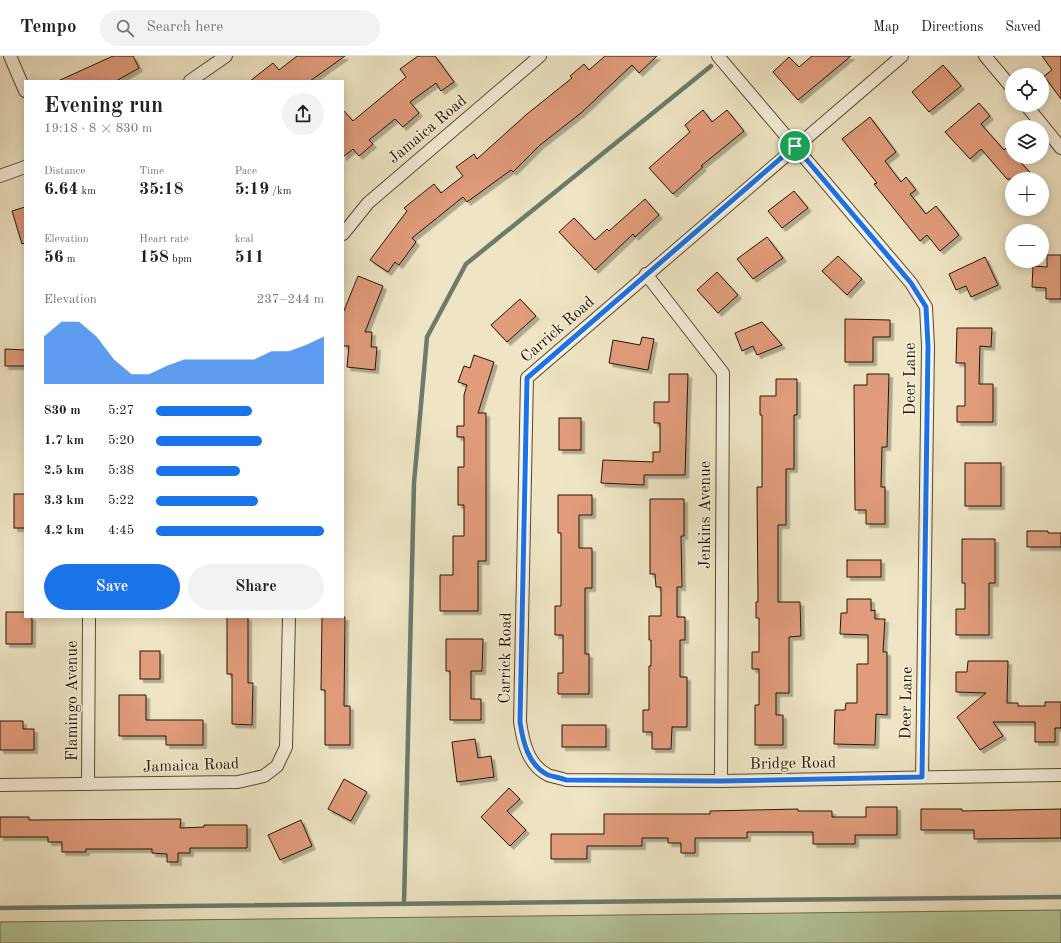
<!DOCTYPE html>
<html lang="en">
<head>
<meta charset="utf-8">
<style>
  body { margin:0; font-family:"Old Standard TT",serif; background:#f2f2f2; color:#222; height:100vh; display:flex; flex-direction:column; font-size:15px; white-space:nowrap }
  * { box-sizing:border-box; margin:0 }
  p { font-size:13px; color:#767676 }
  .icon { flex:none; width:22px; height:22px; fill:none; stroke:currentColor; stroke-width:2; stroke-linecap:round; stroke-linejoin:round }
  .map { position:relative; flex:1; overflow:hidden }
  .side { position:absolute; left:24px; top:24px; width:320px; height:538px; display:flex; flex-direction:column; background:#fff; border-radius:0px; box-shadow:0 2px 10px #0003 }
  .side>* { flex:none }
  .buttons { position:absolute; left:1005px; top:12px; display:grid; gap:8px }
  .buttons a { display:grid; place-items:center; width:44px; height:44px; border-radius:50%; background:#fff; box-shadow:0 2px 10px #0003; font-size:20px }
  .pin { position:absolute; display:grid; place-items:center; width:34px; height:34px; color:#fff; margin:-17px; border:2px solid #fff; border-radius:50%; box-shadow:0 1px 4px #0007 }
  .round { display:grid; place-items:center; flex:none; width:42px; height:42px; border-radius:21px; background:#f2f2f2 }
  .head { display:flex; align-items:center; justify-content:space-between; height:68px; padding:0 20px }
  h1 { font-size:22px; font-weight:700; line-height:30px }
  .figures { display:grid; grid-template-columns:repeat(3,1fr); gap:6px; height:68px; padding:4px 20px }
  .figures div { display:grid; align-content:center }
  .figures b { font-size:17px; font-weight:700 }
  .figures small { font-size:11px; font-weight:400 }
  .figures p { font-size:11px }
  .chart { height:112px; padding:8px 20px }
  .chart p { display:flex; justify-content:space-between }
  .chart svg { width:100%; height:72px; margin-top:4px; fill:#1a73e8; opacity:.7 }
  .cta { display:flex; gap:8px; margin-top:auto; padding:8px 20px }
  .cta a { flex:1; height:46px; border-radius:24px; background:#1a73e8; color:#fff; font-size:16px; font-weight:700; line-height:46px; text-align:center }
  .cta a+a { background:#f2f2f2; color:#222 }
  ul { padding:0 20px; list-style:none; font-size:13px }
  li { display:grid; grid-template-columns:64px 48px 1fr; align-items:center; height:30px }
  li i { height:10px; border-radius:5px; background:#1a73e8 }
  header { display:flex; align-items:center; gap:24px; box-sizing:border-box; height:56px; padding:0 20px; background:#fff; border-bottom:1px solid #e0e0e0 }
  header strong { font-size:19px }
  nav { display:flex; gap:22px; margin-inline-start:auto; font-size:14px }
  .search { width:280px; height:36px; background:#f2f2f2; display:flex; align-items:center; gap:10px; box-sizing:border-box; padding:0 14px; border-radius:22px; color:#767676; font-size:15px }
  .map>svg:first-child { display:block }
  .green { fill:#b4c699; stroke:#6c6e4e }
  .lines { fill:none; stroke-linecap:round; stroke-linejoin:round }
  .stream { stroke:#6b7b6d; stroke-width:4.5 }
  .building { fill:#e19c7b; stroke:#251604; filter:url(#shadow) }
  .street-casing { stroke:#584a34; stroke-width:14 }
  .street { stroke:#f5eed9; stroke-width:12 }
  .route-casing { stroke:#fff; stroke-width:8 }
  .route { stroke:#1a73e8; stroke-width:5 }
  .labels { text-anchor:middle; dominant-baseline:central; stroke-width:3; stroke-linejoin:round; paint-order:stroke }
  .street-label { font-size:16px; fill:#251604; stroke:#f5eed9 }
</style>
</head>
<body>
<header>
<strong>Tempo</strong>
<div class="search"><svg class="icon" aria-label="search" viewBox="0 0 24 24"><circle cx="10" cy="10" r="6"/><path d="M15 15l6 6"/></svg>Search here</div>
<nav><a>Map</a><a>Directions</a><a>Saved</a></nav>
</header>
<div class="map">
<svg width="1061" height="887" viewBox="0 0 1061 887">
  <defs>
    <filter id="shadow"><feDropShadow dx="3.5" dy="3.5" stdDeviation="0" flood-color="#0004"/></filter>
  </defs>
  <rect width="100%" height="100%" fill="#efe5c4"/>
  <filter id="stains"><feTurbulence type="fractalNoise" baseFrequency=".005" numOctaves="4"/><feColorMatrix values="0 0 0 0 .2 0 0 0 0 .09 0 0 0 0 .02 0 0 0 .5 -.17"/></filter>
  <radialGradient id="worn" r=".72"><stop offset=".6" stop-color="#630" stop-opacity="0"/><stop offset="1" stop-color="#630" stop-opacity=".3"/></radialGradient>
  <!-- green -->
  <polygon class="green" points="1061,854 1061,887 0,887 0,866"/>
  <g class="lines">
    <!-- stream -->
    <g class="stream">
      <polyline points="404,848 414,427 427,281 466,208 711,10"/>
      <polyline points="0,852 1061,841"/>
    </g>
  </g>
  <!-- building -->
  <g class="building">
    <polygon points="113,0 133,0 139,12 116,25 58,25"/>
    <polygon points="297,0 345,0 310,25 250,25 273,7 279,14"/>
    <polygon points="418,0 435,0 454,26 441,35 436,27 410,46 419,57 403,71 395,63 369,84 373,88 359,100 353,93 343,101 343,54 353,65 406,21 400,13"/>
    <polygon points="605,0 657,0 639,17 632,9 581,57 540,89 513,116 511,114 467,146 463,141 412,182 416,186 399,209 395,206 388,216 370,204 407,155 404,152 434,128 441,137 463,120 456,111 474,98 477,103 527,58 572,22 570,20 584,8 589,14"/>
    <polygon points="812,0 851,0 798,44 773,16 789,1 799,11"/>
    <polygon points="1042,0 1061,0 1061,43 1044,20 1052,14"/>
    <polygon points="943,9 961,30 929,56 912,36"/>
    <polygon points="979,47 990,60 981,68 1004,94 1007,91 1012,97 1012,101 1016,101 1036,123 1007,123 981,93 970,103 945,76"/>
    <polygon points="703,54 712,66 727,54 744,75 701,110 703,111 673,138 649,112 690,76 685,69"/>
    <polygon points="870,61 896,96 885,105 901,126 906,121 916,134 910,138 926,158 936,150 959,179 940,195 927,179 920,185 874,128 877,127 842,83"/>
    <polygon points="794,135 808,152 782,172 768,155"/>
    <polygon points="645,143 659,159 635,181 633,178 595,214 559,176 574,162 595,184 607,173 609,175"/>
    <polygon points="25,151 25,187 22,188 12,155"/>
    <polygon points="767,181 783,202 753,223 737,203"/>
    <polygon points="1047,199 1061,199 1061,243 1046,243 1046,232 1032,231 1033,210 1047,211"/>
    <polygon points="838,200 862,223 847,239 822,215"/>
    <polygon points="985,201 998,229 971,241 966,230 956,234 949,218"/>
    <polygon points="717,216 738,239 718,257 697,234"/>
    <polygon points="358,220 383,230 365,276 372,276 371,291 377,291 375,314 347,311 349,290 343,290 343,257"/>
    <polygon points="520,243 536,260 507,286 491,269"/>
    <polygon points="845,263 890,264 890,281 873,281 873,306 845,306"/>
    <polygon points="762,266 782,289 757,299 753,290 742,295 735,277"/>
    <polygon points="957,272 992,272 991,291 980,290 979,328 993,328 993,366 957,366 957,350 965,350 965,307 956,307"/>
    <polygon points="642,281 654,283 648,314 609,307 613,284 640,289"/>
    <polygon points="5,293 25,294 25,310 5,310"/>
    <polygon points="474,299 494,306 478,357 486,357 486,505 478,505 478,555 440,555 440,519 453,519 453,480 464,480 464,449 458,449 458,411 464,411 464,381 457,381 457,370 464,370 464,339 467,329 458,326 464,310 470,312"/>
    <polygon points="669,318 688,318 685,419 644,419 644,429 601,427 603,404 653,406 653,396 660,396 660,367 654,367 654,346 669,346"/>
    <polygon points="867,318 889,318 887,391 882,391 881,431 885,431 885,468 866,468 866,454 855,454 854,329 867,329"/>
    <polygon points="776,323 797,323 797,359 794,359 794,413 786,413 786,469 778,469 778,546 800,546 801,580 789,581 789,637 776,637 776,659 783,659 783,689 755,689 755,649 759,649 759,613 752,613 752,596 759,596 759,562 756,562 756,546 758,546 757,431 762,431 762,359 760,359 760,340 776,340"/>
    <rect x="559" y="362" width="22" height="32"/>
    <rect x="965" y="407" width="36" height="43"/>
    <rect x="14" y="438" width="11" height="34"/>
    <polygon points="558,439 592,439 592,459 579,459 579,492 592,492 592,532 585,532 585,598 589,598 589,638 558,638 558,617 563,617 563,579 555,579 555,550 561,550 561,477 558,477"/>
    <polygon points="650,443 684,443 684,480 681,480 682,531 677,531 677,561 685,561 685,584 680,584 680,621 687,621 687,671 672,671 671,693 652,693 652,676 643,676 643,654 649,654 649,610 651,610 651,584 649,584 649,560 661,560 661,531 656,531 655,518 650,518"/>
    <polygon points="1027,475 1048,475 1048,477 1061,477 1061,491 1027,491"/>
    <polygon points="962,483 995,483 995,527 989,527 989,579 956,579 956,553 965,553 965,527 962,527"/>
    <rect x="847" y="504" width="34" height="17"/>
    <polygon points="847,543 871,543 871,555 875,554 875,563 885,563 883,596 887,596 887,659 876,658 875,689 834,688 835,654 845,654 846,647 857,647 857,608 868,608 868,579 840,578 841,557 847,557"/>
    <polygon points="6,556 25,556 25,561 32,561 32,588 6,588"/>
    <polygon points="227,561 248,561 248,627 253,627 252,669 232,668 232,618 227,618"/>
    <polygon points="322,561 345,561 344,650 350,650 350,689 325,689 325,634 321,634"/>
    <polygon points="446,583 483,583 482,615 471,615 471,643 481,643 481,664 450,664 450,615 446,615"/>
    <rect x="140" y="595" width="20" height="28"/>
    <polygon points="968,605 1008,605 1007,647 1018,647 1018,650 1045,650 1045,646 1061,646 1061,672 1055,672 1055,686 1035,686 1035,666 993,666 1003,680 980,694 957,661 986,637 956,636 956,616 967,616"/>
    <polygon points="119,639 146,639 146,664 203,664 203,689 166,689 166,680 119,680"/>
    <polygon points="0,665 23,665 23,673 34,673 34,694 0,694"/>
    <rect x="562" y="669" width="44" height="22"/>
    <polygon points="475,683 478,702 491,700 494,721 457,726 452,686"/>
    <polygon points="344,723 367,736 351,765 328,753"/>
    <polygon points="509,732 520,743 507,755 526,774 510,790 481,761"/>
    <polygon points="866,751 897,751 897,779 855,779 855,788 813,788 813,776 747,776 747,782 695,782 695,797 681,797 681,787 668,787 668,782 642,782 642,790 587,790 587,803 551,803 551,778 604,778 604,758 710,758 710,755 798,753 798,755 832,755 832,761 866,761"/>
    <polygon points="921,753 962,753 962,755 1061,753 1061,782 974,783 974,774 921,774"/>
    <polygon points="0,761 29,761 29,764 181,763 180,772 204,771 204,769 247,769 247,792 190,792 190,797 178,797 178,806 167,806 167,798 152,797 152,793 86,793 86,796 62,796 62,786 48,786 48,781 0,781"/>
    <polygon points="301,764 312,790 280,804 268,779"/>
  </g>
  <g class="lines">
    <defs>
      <g id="street">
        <polyline points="10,0 25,35"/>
        <polyline points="718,0 911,227 926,251 928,290 922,721"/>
        <path d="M902,0L527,322L520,666C523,686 528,709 548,719C553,721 561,722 566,724L721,725L1061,719"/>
        <polyline points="985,0 1012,32"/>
        <polyline points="190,25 226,0"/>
        <polyline points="1026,49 1061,92"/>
        <polyline points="0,120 25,111"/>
        <polyline points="343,178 368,147 540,0"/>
        <polyline points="646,218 723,317 721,725"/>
        <polyline points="88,728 89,561"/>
        <polyline points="0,729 238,726 264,720 277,710 286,691 289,561"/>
      </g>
    </defs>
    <!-- street casing -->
    <use href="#street" class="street-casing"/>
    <!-- street -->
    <use href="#street" class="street"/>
  </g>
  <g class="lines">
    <defs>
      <path id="route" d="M795,90L911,227L926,251L928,290L922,721L721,725L566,724C561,722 554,721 548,719C528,709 523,686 520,666L527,322Z"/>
    </defs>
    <!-- route casing -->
    <use href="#route" class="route-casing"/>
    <!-- route -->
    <use href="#route" class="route"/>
  </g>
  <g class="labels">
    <!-- street labels -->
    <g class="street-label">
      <text transform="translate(428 74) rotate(-40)">Jamaica Road</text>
      <text transform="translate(558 274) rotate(-41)">Carrick Road</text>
      <text transform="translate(911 323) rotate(-90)">Deer Lane</text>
      <text transform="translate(706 459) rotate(-90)">Jenkins Avenue</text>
      <text transform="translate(506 602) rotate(-89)">Carrick Road</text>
      <text transform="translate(73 645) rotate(-90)">Flamingo Avenue</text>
      <text transform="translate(907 647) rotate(-89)">Deer Lane</text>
      <text transform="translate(793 708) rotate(-1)">Bridge Road</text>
      <text transform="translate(191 710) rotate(-2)">Jamaica Road</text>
    </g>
  </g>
  <rect width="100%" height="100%" filter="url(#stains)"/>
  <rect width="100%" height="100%" fill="url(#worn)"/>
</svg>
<div class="buttons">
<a><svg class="icon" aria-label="locate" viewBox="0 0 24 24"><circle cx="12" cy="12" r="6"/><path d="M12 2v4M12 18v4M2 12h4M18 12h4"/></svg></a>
<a><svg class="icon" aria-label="layers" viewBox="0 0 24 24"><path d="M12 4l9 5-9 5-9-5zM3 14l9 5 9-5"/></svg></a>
<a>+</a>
<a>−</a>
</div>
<div class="pin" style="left:795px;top:90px;background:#1e9e55"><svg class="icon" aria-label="arrive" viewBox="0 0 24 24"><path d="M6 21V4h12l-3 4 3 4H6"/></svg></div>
<section class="side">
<div class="head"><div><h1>Evening run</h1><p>19:18 · 8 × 830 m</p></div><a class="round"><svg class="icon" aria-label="share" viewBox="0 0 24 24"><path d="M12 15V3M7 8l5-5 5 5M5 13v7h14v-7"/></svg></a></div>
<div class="figures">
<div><p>Distance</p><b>6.64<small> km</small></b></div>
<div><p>Time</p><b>35:18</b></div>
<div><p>Pace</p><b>5:19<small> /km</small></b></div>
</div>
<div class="figures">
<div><p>Elevation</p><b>56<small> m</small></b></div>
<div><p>Heart rate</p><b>158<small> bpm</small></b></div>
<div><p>kcal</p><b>511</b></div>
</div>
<div class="chart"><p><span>Elevation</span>237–244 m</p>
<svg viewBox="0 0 160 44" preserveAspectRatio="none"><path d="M0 44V15L10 6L20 6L30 15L40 29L50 38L60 38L70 33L80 29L90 29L100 29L110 29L120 29L130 24L140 24L150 20L160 15V44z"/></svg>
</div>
<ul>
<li><b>830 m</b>5:27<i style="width:57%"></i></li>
<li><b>1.7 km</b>5:20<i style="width:63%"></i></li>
<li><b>2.5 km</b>5:38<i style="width:50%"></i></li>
<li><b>3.3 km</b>5:22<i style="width:61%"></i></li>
<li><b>4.2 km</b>4:45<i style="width:100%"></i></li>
</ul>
<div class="cta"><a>Save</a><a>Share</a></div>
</section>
</div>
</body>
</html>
